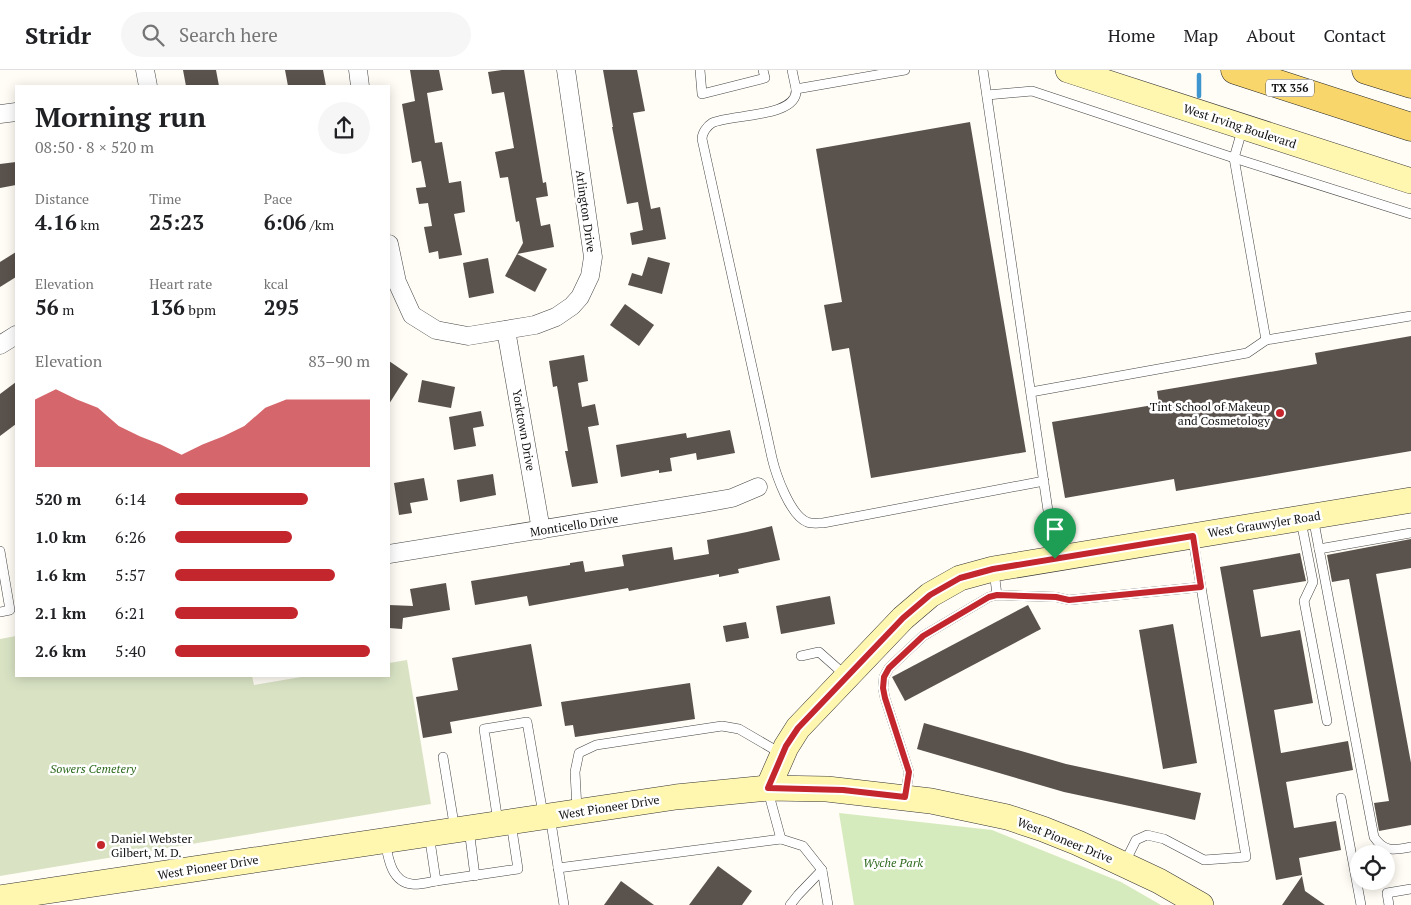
<!DOCTYPE html>
<html lang="en">
<head>
<meta charset="utf-8">
<style>
  body { margin:0; font-family:"PT Serif",serif; background:#f6f6f6; color:#202124; height:100vh; display:flex; flex-direction:column; font-size:19px; white-space:nowrap }
  * { box-sizing:border-box; margin:0 }
  p { font-size:16px; color:#757577 }
  .icon { flex:none; width:28px; height:28px; fill:none; stroke:currentColor; stroke-width:2; stroke-linecap:round; stroke-linejoin:round }
  .map { position:relative; flex:1; overflow:hidden }
  .side { position:absolute; left:15px; top:15px; width:375px; height:592px; display:flex; flex-direction:column; background:#fff; border-radius:0px; box-shadow:0 2px 12px #0003 }
  .side>* { flex:none }
  .buttons { position:absolute; left:1350px; top:775px; display:grid; gap:10px }
  .buttons a { display:grid; place-items:center; width:45px; height:45px; border-radius:50%; background:#fff; box-shadow:0 2px 12px #0003; font-size:25px }
  .pin { position:absolute; display:grid; place-items:center; width:42px; height:42px; color:#fff; margin:-51px -21px; border-radius:50% 50% 50% 0; rotate:-45deg; box-shadow:0 0 5px #0007 }
  .pin .icon { rotate:45deg }
  .round { display:grid; place-items:center; flex:none; width:52px; height:52px; border-radius:26px; background:#f6f6f6 }
  .head { display:flex; align-items:center; justify-content:space-between; height:85px; padding:0 20px }
  h1 { font-size:28px; font-weight:800; line-height:38px }
  .metrics { display:grid; grid-template-columns:repeat(3,1fr); gap:8px; height:85px; padding:5px 20px }
  .metrics div { display:grid; align-content:center }
  .metrics b { font-size:21px; font-weight:800 }
  .metrics small { font-size:14px; font-weight:400 }
  .metrics p { font-size:14px }
  .chart { height:140px; padding:10px 20px }
  .chart p { display:flex; justify-content:space-between }
  .chart svg { width:100%; height:90px; margin-top:5px; fill:#c4262e; opacity:.7 }
  ul { padding:0 20px; list-style:none; font-size:16px }
  li { display:grid; grid-template-columns:80px 60px 1fr; align-items:center; height:38px }
  li i { height:12px; border-radius:6px; background:#c4262e }
  header { display:flex; align-items:center; gap:30px; box-sizing:border-box; height:70px; padding:0 25px; background:#fff; border-bottom:1px solid #e0e0e0 }
  header strong { font-size:24px }
  nav { display:flex; gap:28px; margin-inline-start:auto; font-size:18px }
  .search { width:350px; height:45px; background:#f6f6f6; display:flex; align-items:center; gap:12px; box-sizing:border-box; padding:0 18px; border-radius:28px; color:#757577; font-size:19px }
  .map>svg:first-child { display:block }
  .green { fill:#d5ebbd }
  .cemetery { fill:#d9e3c4 }
  .lines { fill:none; stroke-linecap:round; stroke-linejoin:round }
  .stream { stroke:#3f96cf; stroke-width:4.5 }
  .building { fill:#5a524d }
  .lane-casing { stroke:#444; stroke-width:10 }
  .street-casing { stroke:#444; stroke-width:19 }
  .secondary-casing { stroke:#333; stroke-width:26 }
  .primary-casing { stroke:#222; stroke-width:29 }
  .lane { stroke:#fff; stroke-width:9 }
  .street { stroke:#fff; stroke-width:18 }
  .secondary { stroke:#fff6b0; stroke-width:25 }
  .primary { stroke:#f9d66b; stroke-width:28 }
  .route-casing { stroke:#fff; stroke-width:10 }
  .route { stroke:#c4262e; stroke-width:6 }
  .poi-dot { fill:#c4262e; stroke:#fff; stroke-width:2 }
  .labels { text-anchor:middle; dominant-baseline:central; stroke-width:5; stroke-linejoin:round; paint-order:stroke }
  .shield { fill:#fff; stroke:#585858; stroke-width:1 }
  .shield-label { font-size:11px; font-weight:bold; fill:#111 }
  .street-label { font-size:12px; fill:#111; stroke:#fff }
  .poi-label { font-size:12px; fill:#111; stroke:#fff; text-anchor:end }
  .park-label { font-size:12px; font-style:italic; fill:#2f6b1f; stroke:#fff }
</style>
</head>
<body>
<header>
<strong>Stridr</strong>
<div class="search"><svg class="icon" aria-label="search" viewBox="0 0 24 24"><circle cx="10" cy="10" r="6"/><path d="M15 15l6 6"/></svg>Search here</div>
<nav><a>Home</a><a>Map</a><a>About</a><a>Contact</a></nav>
</header>
<div class="map">
<svg width="1411" height="835" viewBox="0 0 1411 835">
  <rect width="100%" height="100%" fill="#fffdf5"/>
  <!-- green -->
  <polygon class="green" points="839,743 992,760 1121,812 1161,835 854,835"/>
  <!-- cemetery -->
  <polygon class="cemetery" points="16,566 16,606 252,606 254,615 307,606 389,606 389,593 407,590 431,734 0,806 0,569"/>
  <g class="lines">
    <!-- stream -->
    <polyline class="stream" points="1199,5 1199,26"/>
  </g>
  <!-- building -->
  <g class="building">
    <polygon points="183,0 216,0 219,16 186,16"/>
    <polygon points="285,0 323,0 326,16 288,16"/>
    <polygon points="410,0 439,0 443,20 427,23 435,73 442,72 449,113 461,111 465,142 454,144 462,185 439,189 438,181 429,183 424,157 432,156 428,133 419,134 416,118 426,117 421,91 412,93 402,34 415,31"/>
    <polygon points="502,0 524,0 543,113 546,112 548,126 536,128 541,156 550,154 554,177 517,184 523,173 519,151 516,152 508,107 500,108 495,82 514,78 504,22 492,24 488,2"/>
    <polygon points="603,0 637,0 645,41 633,43 651,139 660,137 666,169 632,175 630,163 643,160 638,132 627,134 612,57 613,57"/>
    <polygon points="970,52 1026,382 871,408 849,278 832,281 824,235 842,232 816,79"/>
    <polygon points="16,92 16,115 0,118 0,94"/>
    <polygon points="16,182 16,207 0,217 0,192"/>
    <polygon points="517,184 547,199 535,222 505,206"/>
    <polygon points="648,187 670,193 662,224 628,215 632,203 642,206"/>
    <polygon points="488,188 494,223 469,228 463,193"/>
    <polygon points="625,234 654,255 639,276 610,255"/>
    <polygon points="1411,266 1411,381 1176,421 1174,409 1065,428 1052,352 1159,334 1157,321 1317,294 1315,283"/>
    <polygon points="584,285 588,311 578,313 582,337 595,334 599,355 588,357 598,413 572,417 565,381 568,381 557,316 553,317 549,291"/>
    <polygon points="389,291 408,304 389,334"/>
    <polygon points="422,310 455,317 451,338 418,332"/>
    <polygon points="16,312 16,354 0,366 0,324"/>
    <polygon points="481,341 484,356 473,358 476,376 454,380 449,347"/>
    <polygon points="730,360 735,383 697,390 696,383 670,388 672,401 659,403 659,400 621,407 616,375 686,363 687,368"/>
    <polygon points="493,404 496,425 460,432 457,410"/>
    <polygon points="424,408 428,430 410,433 412,443 399,445 394,413"/>
    <polygon points="772,456 780,490 738,499 739,503 719,507 719,504 629,521 628,518 529,536 527,526 475,535 471,511 570,495 570,493 583,491 585,502 624,496 622,485 672,477 674,490 709,484 707,470 747,462"/>
    <polygon points="1411,469 1411,498 1376,504 1411,693 1411,755 1379,761 1374,733 1389,731 1349,509 1332,512 1327,485"/>
    <polygon points="1300,483 1306,511 1253,520 1261,567 1300,560 1313,633 1274,640 1281,683 1348,671 1353,700 1286,712 1294,758 1336,751 1341,780 1299,788 1302,805 1276,810 1220,497"/>
    <polygon points="446,513 450,540 403,548 402,559 389,558 389,535 413,536 410,519"/>
    <polygon points="830,526 835,554 781,564 776,536"/>
    <polygon points="1028,535 1041,559 905,631 892,607"/>
    <polygon points="746,552 749,568 726,572 723,556"/>
    <polygon points="1173,554 1197,693 1163,699 1139,560"/>
    <polygon points="531,574 542,636 450,652 452,663 423,668 416,627 458,620 452,588"/>
    <polygon points="690,613 695,649 575,667 573,655 565,656 561,632"/>
    <polygon points="924,653 1066,694 1201,723 1195,750 1064,722 917,679"/>
    <polygon points="718,796 752,821 742,835 689,835"/>
    <polygon points="1302,806 1305,821 1325,835 1282,835"/>
    <polygon points="621,811 654,835 604,835"/>
  </g>
  <g class="lines">
    <defs>
      <g id="lane">
        <polyline points="700,0 702,24 765,8 763,0"/>
        <polyline points="792,0 796,19 905,0"/>
        <polyline points="983,0 1055,488"/>
        <path d="M796,19C799,48 730,44 712,53C707,56 702,63 702,69L772,388C776,405 790,445 807,452C811,454 818,453 823,453L1044,411"/>
        <polyline points="987,25 1032,21 1234,88 1411,144"/>
        <polyline points="1243,57 1234,88 1266,270 1411,246"/>
        <polyline points="1031,322 1247,283 1266,270"/>
        <path d="M1313,447L1374,767C1385,783 1394,780 1411,777"/>
        <polyline points="1301,451 1313,512 1304,531 1327,651"/>
        <polyline points="1319,479 1411,463"/>
        <polyline points="0,481 10,540 0,542"/>
        <polyline points="994,501 997,525"/>
        <polyline points="801,586 819,582 845,605"/>
        <polyline points="443,687 455,760"/>
        <polyline points="768,721 781,769"/>
        <polyline points="905,727 909,702 885,628 883,618 884,607 889,598 923,566 989,527 997,525 1056,527 1069,530 1201,517"/>
        <polyline points="1341,728 1361,835"/>
        <polyline points="577,739 575,702 579,683 596,675 722,656 739,659 782,684"/>
        <polyline points="550,746 564,835"/>
        <polyline points="498,752 484,659 527,652 543,744"/>
        <polyline points="469,759 475,806"/>
        <polyline points="429,764 436,811 518,799 511,753"/>
        <path d="M385,771C388,787 391,812 412,814C420,815 429,812 436,811"/>
        <polyline points="1125,792 1136,770 1147,765 1164,769 1204,790 1246,787 1193,469"/>
        <polyline points="558,798 781,769 803,776 822,800 828,835"/>
        <polyline points="790,835 798,825 822,800"/>
        <polyline points="1389,835 1387,823 1411,819"/>
      </g>
      <g id="street">
        <polyline points="145,0 148,16"/>
        <polyline points="358,0 360,16"/>
        <polyline points="0,44 16,42"/>
        <polyline points="389,174 397,212 412,245 436,260 468,266 535,255 556,247 572,236 580,227 590,206 593,187 566,0"/>
        <polyline points="506,260 541,460"/>
        <polyline points="0,275 16,265"/>
        <polyline points="389,484 698,434 732,428 758,417"/>
      </g>
      <g id="secondary">
        <polyline points="1068,0 1411,111"/>
        <polyline points="768,718 786,677 798,658 903,548 930,525 960,508 993,499 1411,430"/>
        <polyline points="0,828 676,727 768,718 827,719 931,731 1007,747 1043,759 1078,773 1159,811 1201,835"/>
      </g>
      <g id="primary">
        <polyline points="1235,0 1411,57"/>
        <polyline points="1366,0 1411,14"/>
      </g>
    </defs>
    <!-- lane casing -->
    <use href="#lane" class="lane-casing"/>
    <!-- street casing -->
    <use href="#street" class="street-casing"/>
    <!-- secondary casing -->
    <use href="#secondary" class="secondary-casing"/>
    <!-- primary casing -->
    <use href="#primary" class="primary-casing"/>
    <!-- lane -->
    <use href="#lane" class="lane"/>
    <!-- street -->
    <use href="#street" class="street"/>
    <!-- secondary -->
    <use href="#secondary" class="secondary"/>
    <!-- primary -->
    <use href="#primary" class="primary"/>
  </g>
  <g class="lines">
    <defs>
      <polygon id="route" points="1193,466 1201,517 1069,530 1056,527 997,525 989,527 923,566 889,598 884,607 883,618 885,628 909,702 905,727 843,720 768,718 786,676 798,658 903,548 930,525 960,508 993,499"/>
    </defs>
    <!-- route casing -->
    <use href="#route" class="route-casing"/>
    <!-- route -->
    <use href="#route" class="route"/>
  </g>
  <!-- markers -->
  <g class="poi-dot">
    <circle cx="1280" cy="343" r="5"/>
    <circle cx="101" cy="775" r="5"/>
  </g>
  <g class="labels">
    <!-- shield labels -->
    <rect class="shield" x="1266" y="9.5" width="48" height="17" rx="4"/>
    <g class="shield-label">
      <text x="1290" y="18">TX 356</text>
    </g>
    <!-- street labels -->
    <g class="street-label">
      <text transform="translate(1240 56) rotate(18)">West Irving Boulevard</text>
      <text transform="translate(586 141) rotate(82)">Arlington Drive</text>
      <text transform="translate(524 360) rotate(80)">Yorktown Drive</text>
      <text transform="translate(1264 454) rotate(-9)">West Grauwyler Road</text>
      <text transform="translate(574 455) rotate(-9)">Monticello Drive</text>
      <text transform="translate(609 737) rotate(-9)">West Pioneer Drive</text>
      <text transform="translate(1065 770) rotate(22)">West Pioneer Drive</text>
      <text transform="translate(208 797) rotate(-9)">West Pioneer Drive</text>
    </g>
    <!-- poi labels -->
    <g class="poi-label">
      <text x="1270" y="336">Tint School of Makeup<tspan x="1270" dy="14">and Cosmetology</tspan></text>
      <text x="111" y="768" text-anchor="start">Daniel Webster<tspan x="111" dy="14">Gilbert, M. D.</tspan></text>
    </g>
    <!-- park labels -->
    <g class="park-label">
      <text x="93" y="698">Sowers Cemetery</text>
      <text x="893" y="792">Wyche Park</text>
    </g>
  </g>
</svg>
<div class="buttons">
<a><svg class="icon" aria-label="locate" viewBox="0 0 24 24"><circle cx="12" cy="12" r="6"/><path d="M12 2v4M12 18v4M2 12h4M18 12h4"/></svg></a>
</div>
<div class="pin" style="left:1055px;top:489px;background:#1e9e55"><svg class="icon" aria-label="arrive" viewBox="0 0 24 24"><path d="M6 21V4h12l-3 4 3 4H6"/></svg></div>
<section class="side">
<div class="head"><div><h1>Morning run</h1><p>08:50 · 8 × 520 m</p></div><a class="round"><svg class="icon" aria-label="share" viewBox="0 0 24 24"><path d="M12 15V3M7 8l5-5 5 5M5 13v7h14v-7"/></svg></a></div>
<div class="metrics">
<div><p>Distance</p><b>4.16<small> km</small></b></div>
<div><p>Time</p><b>25:23</b></div>
<div><p>Pace</p><b>6:06<small> /km</small></b></div>
</div>
<div class="metrics">
<div><p>Elevation</p><b>56<small> m</small></b></div>
<div><p>Heart rate</p><b>136<small> bpm</small></b></div>
<div><p>kcal</p><b>295</b></div>
</div>
<div class="chart"><p><span>Elevation</span>83–90 m</p>
<svg viewBox="0 0 160 44" preserveAspectRatio="none"><path d="M0 44V11L10 6L20 11L30 15L40 24L50 29L60 33L70 38L80 33L90 29L100 24L110 15L120 11L130 11L140 11L150 11L160 11V44z"/></svg>
</div>
<ul>
<li><b>520 m</b>6:14<i style="width:68%"></i></li>
<li><b>1.0 km</b>6:26<i style="width:60%"></i></li>
<li><b>1.6 km</b>5:57<i style="width:82%"></i></li>
<li><b>2.1 km</b>6:21<i style="width:63%"></i></li>
<li><b>2.6 km</b>5:40<i style="width:100%"></i></li>
</ul>
</section>
</div>
</body>
</html>
